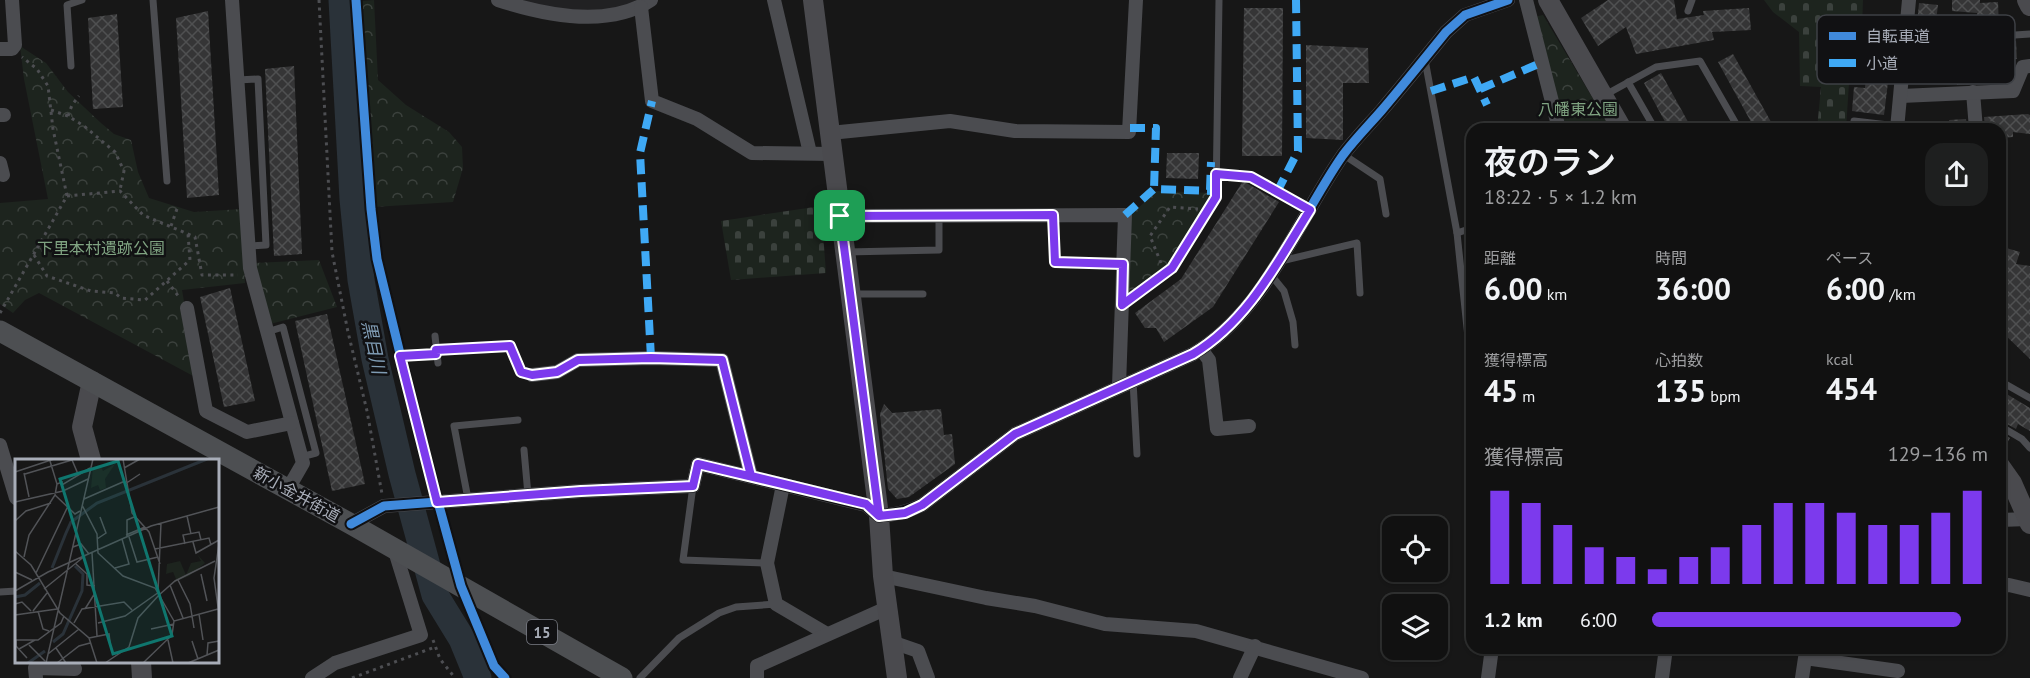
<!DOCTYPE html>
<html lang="ja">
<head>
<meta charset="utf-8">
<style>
  body { margin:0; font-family:"PT Sans","Noto Sans JP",sans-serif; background:#1e1f1f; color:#f1f3f6; height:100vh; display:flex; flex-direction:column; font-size:22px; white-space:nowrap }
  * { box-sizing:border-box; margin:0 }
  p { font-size:20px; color:#9c9d9f }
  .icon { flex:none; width:33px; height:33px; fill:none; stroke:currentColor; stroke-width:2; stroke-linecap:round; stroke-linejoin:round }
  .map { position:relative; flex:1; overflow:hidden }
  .drawer { position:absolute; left:1466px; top:123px; width:540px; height:531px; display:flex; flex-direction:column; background:#111; border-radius:18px; box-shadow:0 2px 4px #0004,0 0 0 2px #303131 }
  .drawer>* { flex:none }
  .tools { position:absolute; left:1382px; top:516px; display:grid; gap:12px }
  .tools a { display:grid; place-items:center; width:66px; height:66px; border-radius:12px; background:#111; box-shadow:0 2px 4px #0004,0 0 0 2px #303131; font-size:30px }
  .pin { position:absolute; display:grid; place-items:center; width:51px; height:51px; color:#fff; margin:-26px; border-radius:12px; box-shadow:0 3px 9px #0006 }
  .round { display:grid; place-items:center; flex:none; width:63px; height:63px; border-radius:18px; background:#1e1f1f }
  .summary { display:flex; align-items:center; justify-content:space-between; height:102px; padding:0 18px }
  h1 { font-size:33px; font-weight:600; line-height:45px }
  .stats { display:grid; grid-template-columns:repeat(3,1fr); gap:9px; height:102px; padding:6px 18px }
  .stats div { display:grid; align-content:center }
  .stats b { font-size:30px; font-weight:600 }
  .stats small { font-size:16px; font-weight:400 }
  .stats p { font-size:16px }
  .chart { height:168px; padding:12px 18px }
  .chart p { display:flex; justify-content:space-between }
  .chart svg { width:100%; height:108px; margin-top:6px; stroke:#7c3aed; stroke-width:6 }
  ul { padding:0 18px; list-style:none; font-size:20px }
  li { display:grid; grid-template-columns:96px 72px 1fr; align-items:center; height:45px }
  li i { height:15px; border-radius:8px; background:#7c3aed }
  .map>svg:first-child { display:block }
  .built { fill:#212123 }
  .cemetery { fill:url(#cemetery-stones) }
  .park { fill:url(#park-crowns) }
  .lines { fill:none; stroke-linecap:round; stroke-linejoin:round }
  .river { stroke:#2a3239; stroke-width:27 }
  .building { fill:url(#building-cross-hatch) }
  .path { stroke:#4d4e52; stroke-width:3; stroke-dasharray:3 4.5; stroke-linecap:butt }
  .lane { stroke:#4b4c50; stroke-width:7 }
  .street { stroke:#4b4c50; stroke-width:14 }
  .secondary { stroke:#4a4a4e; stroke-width:20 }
  .primary { stroke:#4d4f52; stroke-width:21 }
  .quiet { stroke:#3fa9f5; stroke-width:8; stroke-dasharray:15 8; stroke-linecap:butt }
  .cycleway-casing { stroke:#111113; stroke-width:13 }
  .cycleway { stroke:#408adc; stroke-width:9 }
  .route-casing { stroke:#fff; stroke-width:12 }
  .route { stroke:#7c3aed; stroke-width:8 }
  .labels { text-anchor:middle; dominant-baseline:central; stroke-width:5; stroke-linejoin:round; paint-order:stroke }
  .shield { fill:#111113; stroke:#7b7e86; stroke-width:1.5 }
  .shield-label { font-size:15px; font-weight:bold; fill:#a8adb8 }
  .park-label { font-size:16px; fill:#7fa381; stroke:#111113 }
  .street-label { font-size:16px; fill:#a8adb8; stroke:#111113 }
  .water-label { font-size:18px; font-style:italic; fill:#7f9bb3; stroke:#111113 }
  .inset-river { fill:none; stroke:#2a3239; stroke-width:3 }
  .inset-road { fill:none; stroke:#515357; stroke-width:1.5 }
  .view { fill:#0f766e; fill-opacity:0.15; stroke:#0f766e; stroke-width:3 }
  .inset-edge { fill:none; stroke:#a8adb8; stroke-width:3 }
  .key { fill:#111113; stroke:#3e4045; stroke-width:1.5 }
  .key-label { font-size:16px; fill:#a8adb8 }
</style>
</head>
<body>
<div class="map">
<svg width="2030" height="678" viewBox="0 0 2030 678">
  <defs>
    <pattern id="cemetery-stones" width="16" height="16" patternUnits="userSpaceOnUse" patternTransform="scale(1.5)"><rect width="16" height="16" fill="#1d241e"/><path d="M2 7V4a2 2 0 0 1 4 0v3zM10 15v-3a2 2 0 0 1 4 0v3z" fill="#3b413d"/></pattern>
    <pattern id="park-crowns" width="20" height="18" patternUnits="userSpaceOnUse" patternTransform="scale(1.5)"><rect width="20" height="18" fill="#1d241e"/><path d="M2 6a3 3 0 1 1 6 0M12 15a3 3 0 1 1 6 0" fill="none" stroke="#3b413d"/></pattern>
    <pattern id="building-cross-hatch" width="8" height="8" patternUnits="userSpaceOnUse" patternTransform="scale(1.5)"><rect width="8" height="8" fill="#353536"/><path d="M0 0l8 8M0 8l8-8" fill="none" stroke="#4f5051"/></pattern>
  </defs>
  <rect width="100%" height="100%" fill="#171717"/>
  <!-- built -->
  <polygon class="built" points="515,0 644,0 623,13 551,10"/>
  <!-- cemetery -->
  <g class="cemetery">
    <polygon points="1764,0 1863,0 1860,83 1849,83 1846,129 1817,129 1821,87 1800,86 1799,32 1773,12"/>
    <polygon points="821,206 826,273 731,280 721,221"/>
  </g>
  <!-- park -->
  <g class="park">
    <polygon points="374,0 378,80 406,105 449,132 462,147 463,168 453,202 374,207 362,1"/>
    <polygon points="1543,15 1611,129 1563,129 1534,17"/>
    <polygon points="20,46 46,63 68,92 101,123 114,134 131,140 138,172 149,198 194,212 242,209 245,283 182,290 197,378 39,293 25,300 13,313 0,304 0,203 48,199 24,79"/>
    <polygon points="1156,191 1213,193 1213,198 1170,266 1127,299 1130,216"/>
    <polygon points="319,260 337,307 270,324 254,263"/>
  </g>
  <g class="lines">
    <!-- river -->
    <polyline class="river" points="342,0 353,199 361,280 375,359 402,474 435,595 462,639 478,678"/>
  </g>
  <!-- building -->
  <g class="building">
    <polygon points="1608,0 1674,0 1677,19 1704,15 1703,11 1749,8 1751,30 1712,32 1714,40 1636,54 1626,27 1598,46 1581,18"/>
    <polygon points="1952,0 1980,0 1980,3 1998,2 1999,28 1978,29 1977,13 1952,11"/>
    <polygon points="1919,3 1938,5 1935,29 1917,25"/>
    <polygon points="1244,8 1283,8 1282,156 1242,156"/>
    <polygon points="208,11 219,195 187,198 176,18"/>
    <polygon points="117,14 123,107 93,109 88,18"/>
    <polygon points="1870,21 1890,22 1888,52 1890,52 1889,74 1884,115 1852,111 1854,87 1865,88"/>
    <polygon points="2016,41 2017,59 2000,60 1998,43"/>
    <polygon points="1306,45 1368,48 1369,83 1343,83 1343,140 1306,138"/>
    <polygon points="1733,54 1775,129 1755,129 1718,62"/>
    <polygon points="2009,63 2009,76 2003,79 2003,82 1957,85 1955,65"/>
    <polygon points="294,66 302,254 274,256 265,69"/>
    <polygon points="1661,73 1692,129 1669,129 1644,83"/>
    <polygon points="2028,114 2030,115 2030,134 2013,132 2013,137 2000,138 2000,129 1985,129 1984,117"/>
    <polygon points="1966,119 1967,129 1950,129 1949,120"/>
    <polygon points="1167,153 1199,153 1198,179 1166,178"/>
    <polygon points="1243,181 1279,202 1213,307 1164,342 1156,328 1145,328 1135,313 1181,279"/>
    <polygon points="2006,248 2020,252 2016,264 2030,266 2030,359 2000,330 2000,258 2003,259"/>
    <polygon points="230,288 255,401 224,407 200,297"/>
    <polygon points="327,314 365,484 332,491 295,321"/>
    <polygon points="2000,390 2030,408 2030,431 2018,424 2016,429 2000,420"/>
    <polygon points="884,404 892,413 941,409 944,435 952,434 955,464 909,497 897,499 888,489 880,414"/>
    <polygon points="2000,432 2010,438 2001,454 2000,454"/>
  </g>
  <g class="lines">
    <!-- path -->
    <g class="path">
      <polyline points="319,0 332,252 348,332 367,411 382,494"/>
      <polyline points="357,4 371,209 377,259 433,489"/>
      <polyline points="51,110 68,116 84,126 115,152 124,171 120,190"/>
      <polyline points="68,116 72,105 79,96"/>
      <polyline points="67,196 120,191 143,215 195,237 202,275 238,275"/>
      <polyline points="171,226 178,206"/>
      <polyline points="34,255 47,276 91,291 115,293 121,298 145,300 190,260 188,234"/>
      <polyline points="1161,263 1150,236 1170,207 1198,209"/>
      <polyline points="167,281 179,297"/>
      <polyline points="0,313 67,196 53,129 48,86 37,69 22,57"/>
      <polyline points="400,356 428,354"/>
      <polyline points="441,516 454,561"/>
      <polyline points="472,613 494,666 505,678"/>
      <polyline points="433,640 440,659 455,678"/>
      <polyline points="352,678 435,647"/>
    </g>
    <!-- lane -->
    <g class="lane">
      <polyline points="153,0 167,181"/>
      <polyline points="1688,11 1692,0"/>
      <polyline points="1907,29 1955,39 2030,34"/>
      <polyline points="1425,60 1457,233 1472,375"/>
      <polyline points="71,66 67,5 82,0"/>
      <polyline points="238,80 258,79 266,245 249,246"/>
      <polyline points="1628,82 1655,129"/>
      <polyline points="1605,95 1656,67 1700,61 1739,129"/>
      <polyline points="1854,121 1897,126"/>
      <polyline points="1344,155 1380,179 1386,214"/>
      <polyline points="1216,174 1251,176 1309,210"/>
      <polyline points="1053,216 1055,262 1123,264"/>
      <polyline points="1457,233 1472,228"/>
      <polyline points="846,252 939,250 939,216"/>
      <polyline points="1281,261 1357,243 1360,293"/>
      <polyline points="1271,275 1284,291 1293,322 1295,345"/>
      <polyline points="852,294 923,294"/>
      <polyline points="1122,305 1172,268 1216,197 1219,0"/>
      <polyline points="267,332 283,327 316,453 301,457"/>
      <polyline points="435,336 438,363"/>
      <polyline points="436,350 510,346 521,372 532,375"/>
      <polyline points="1133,381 1137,454"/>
      <polyline points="2000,381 2030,398"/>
      <polyline points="2000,426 2022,439 2030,448"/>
      <polyline points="524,450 528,495"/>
      <polyline points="693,486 683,560 767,563"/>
      <polyline points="468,499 454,426 518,420"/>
      <polyline points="0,592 16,591"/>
      <polyline points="640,678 679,638 719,613 736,607 776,604"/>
    </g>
    <!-- street -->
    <g class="street">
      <polyline points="232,0 250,268 303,463 288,489"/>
      <path d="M498,0C544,15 608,29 651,0"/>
      <polyline points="774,0 810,153"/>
      <polyline points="1526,0 1559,129"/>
      <polyline points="641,7 652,101 697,119 752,153 833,154"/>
      <polyline points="0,49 12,49 15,45 12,0"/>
      <polyline points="1973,92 1976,129"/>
      <polyline points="1901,96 2013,91 2023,67 2030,66"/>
      <polyline points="0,115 4,115"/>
      <polyline points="1897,129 1909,0"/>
      <polyline points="830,133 950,121 1015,131 1129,132 1136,0"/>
      <polyline points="0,163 3,175"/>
      <polyline points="840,216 1125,215 1119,386"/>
      <polyline points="187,308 206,411 247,432 292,423"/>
      <polyline points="1201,349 1209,360 1217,429 1249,426"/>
      <polyline points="532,375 557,372 578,360 651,358 722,360 751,476"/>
      <polyline points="0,445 16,498"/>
      <polyline points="783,485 767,563 776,604 827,634"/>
      <polyline points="2000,520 2028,519"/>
      <path d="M351,524L384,506L581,491L693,486L698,464L866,505L879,516C895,515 907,512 922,505L1015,434L1193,354C1267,310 1296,222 1343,155C1355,139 1369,125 1382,110C1404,84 1425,58 1446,32L1465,15L1508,0"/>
      <polyline points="883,576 986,598 1035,606 1105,624 1196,631 1362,678"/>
      <polyline points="2000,586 2009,585 2030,590"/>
      <polyline points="892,642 918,651 928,678"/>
      <polyline points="36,678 35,668 75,669 72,662"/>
      <polyline points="312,678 335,663 421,635 394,548"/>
      <polyline points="757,678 757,666 887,608"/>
      <polyline points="1240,678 1255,646"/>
      <polyline points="1488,678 1492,648"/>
      <polyline points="1662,678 1666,648"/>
      <polyline points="1802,678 1805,658 1898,671"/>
    </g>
    <!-- secondary -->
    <g class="secondary">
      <polyline points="813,0 879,516 883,576 897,678"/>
      <polyline points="1548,0 1622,129"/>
      <polyline points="2027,0 2030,6"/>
      <polyline points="91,460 82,427 92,381"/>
      <polyline points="2000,466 2012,483 2030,524"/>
      <polyline points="141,662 142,678"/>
    </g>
    <!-- primary -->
    <polyline class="primary" points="0,331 351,524 622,678"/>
    <!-- quiet -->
    <g class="quiet">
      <polyline points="1480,89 1543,62"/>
      <polyline points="1431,91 1474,77 1487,105"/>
      <polyline points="1130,128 1156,128 1154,189"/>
      <polyline points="1210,190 1211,162"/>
      <polyline points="1277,192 1298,151 1296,0"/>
      <polyline points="1125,215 1154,189 1216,191"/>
      <polyline points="651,358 640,153 652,101"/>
    </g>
    <defs>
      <g id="cycleway">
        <polyline points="356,0 371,209 377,259 421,440 461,586 494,666 505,678"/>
        <path d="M351,524L384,506L581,491L693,486L698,464L866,505L879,516C895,515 907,512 922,505L1015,434L1193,354C1267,310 1296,222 1343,155C1355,139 1369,125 1382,110C1404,84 1425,58 1446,32L1465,15L1508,0"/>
      </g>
    </defs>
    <!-- cycleway casing -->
    <use href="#cycleway" class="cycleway-casing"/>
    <!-- cycleway -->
    <use href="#cycleway" class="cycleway"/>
  </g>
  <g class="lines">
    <defs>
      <path id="route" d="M840,216L879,516L866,504L698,464L693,486L581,491L437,502L400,356L436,354V350L510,346L521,372L532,375L557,372L578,360L651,358L722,360L751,476L866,504L879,516L905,513L922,505L1015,434L1193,354C1248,321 1277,263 1310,210L1251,177L1216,174V197L1172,268L1122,305L1123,264L1055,262L1053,215L840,216"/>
    </defs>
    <!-- route casing -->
    <use href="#route" class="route-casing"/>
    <!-- route -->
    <use href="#route" class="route"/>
  </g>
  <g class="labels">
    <!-- shield labels -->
    <rect class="shield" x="527" y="620" width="30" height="24" rx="4.5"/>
    <g class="shield-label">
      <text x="542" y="632">15</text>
    </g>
    <!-- park labels -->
    <g class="park-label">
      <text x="1578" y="109">八幡東公園</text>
      <text x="101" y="248">下里本村遺跡公園</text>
    </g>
    <!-- street labels -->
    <g class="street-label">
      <text transform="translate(297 494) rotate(29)">新小金井街道</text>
    </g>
    <!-- water labels -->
    <g class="water-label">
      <text transform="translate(374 347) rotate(78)">黒目川</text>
    </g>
  </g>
  <!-- overview -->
  <g transform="translate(15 459)">
    <rect width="204" height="204" fill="#171717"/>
    <path d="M182,95L190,104L174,117L155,125L161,120L158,113L151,115L152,105L165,102L171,116L176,104L186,102Z" fill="#1d241e"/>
    <path d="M100,5L90,20L91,29L85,31L83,26L76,29L78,8L85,6L88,12Z" fill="#1d241e"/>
    <path class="inset-river" d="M51,74L56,63L82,44L192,0M37,109L51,74M0,138L10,136L25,124M38,183L48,175L67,132L68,115L60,107M13,204L30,192"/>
    <path class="inset-road" d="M108,0L117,54L134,73L145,105M35,2L42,25L40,36L60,55L65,52M109,9L125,0M0,13L39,0M9,14L14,38M10,15L57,1L63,15M42,25L47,23V26L75,9M110,25L125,15M69,40L110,22M0,43L48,32L73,20M67,46L82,75L83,94L108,117L140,129L159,162M172,57L176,75M0,62L11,52L36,44M111,76L130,68M112,78V61L119,58M114,78L122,103L143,98M82,80L91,74L85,58M178,83L181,94L204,81M170,85L168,76L184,73L186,81M204,85L199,119L204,155M58,88L66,85L74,95M140,90L194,79L196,86M0,92L16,106L45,154L74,179L82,204M77,94L82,177M9,98L14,76L40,36M61,105L72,115V126L80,127M100,109L114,105L107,80M0,113L17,121M21,114L53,47M186,115L192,142M163,121L175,145L179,169M155,126L168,159M29,130L71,96M0,132L33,113L136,67L204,48M143,132L146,64M0,145L7,143L16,152M70,150L80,134M18,152L32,134M23,152L28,170L34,172M184,155L188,181M0,156L42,150M59,164L67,150L109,143L117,151M83,164L110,157L144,133M136,170L159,165M74,179L94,175L95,183M0,181H23L46,164L49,157M1,181V187L12,199M153,181L158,204M177,182L183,200M14,186L30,202M41,189L51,204M4,190L20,181M33,195L64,170M192,196L193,184L204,182M31,204L78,0M42,204L64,187L75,184M90,204L114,188L123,159L144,136L160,122L200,102M128,204L157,176L159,162L203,150M173,204L204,191"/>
    <path class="view" d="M103,2L157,177L98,195L45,20Z"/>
    <rect width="204" height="204" class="inset-edge"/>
  </g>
  <!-- legend -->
  <rect x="1817" y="15" width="198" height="69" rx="9" class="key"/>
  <rect x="1829" y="32" width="27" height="8" fill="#408adc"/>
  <rect x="1829" y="59" width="27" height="8" fill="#3fa9f5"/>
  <g class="key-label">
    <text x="1866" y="42">自転車道</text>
    <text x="1866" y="69">小道</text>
  </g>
</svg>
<div class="tools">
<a><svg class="icon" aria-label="locate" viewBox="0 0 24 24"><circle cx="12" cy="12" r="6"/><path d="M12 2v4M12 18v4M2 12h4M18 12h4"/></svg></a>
<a><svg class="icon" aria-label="layers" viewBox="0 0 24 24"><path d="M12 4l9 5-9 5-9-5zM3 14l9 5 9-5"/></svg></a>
</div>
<div class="pin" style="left:840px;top:216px;background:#1e9e55"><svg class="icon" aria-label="arrive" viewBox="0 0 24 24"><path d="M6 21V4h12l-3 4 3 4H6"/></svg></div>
<section class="drawer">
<div class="summary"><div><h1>夜のラン</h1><p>18:22 · 5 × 1.2 km</p></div><a class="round"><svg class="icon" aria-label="share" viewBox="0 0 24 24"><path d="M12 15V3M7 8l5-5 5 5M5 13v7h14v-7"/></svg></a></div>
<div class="stats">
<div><p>距離</p><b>6.00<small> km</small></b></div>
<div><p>時間</p><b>36:00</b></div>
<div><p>ペース</p><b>6:00<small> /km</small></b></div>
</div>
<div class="stats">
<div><p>獲得標高</p><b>45<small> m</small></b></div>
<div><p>心拍数</p><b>135<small> bpm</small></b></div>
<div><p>kcal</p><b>454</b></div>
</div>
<div class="chart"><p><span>獲得標高</span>129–136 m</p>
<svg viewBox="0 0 160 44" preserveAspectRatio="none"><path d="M5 44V6M15 44V11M25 44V20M35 44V29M45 44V33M55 44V38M65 44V33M75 44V29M85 44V20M95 44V11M105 44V11M115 44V15M125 44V20M135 44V20M145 44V15M155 44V6"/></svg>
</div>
<ul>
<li><b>1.2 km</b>6:00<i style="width:92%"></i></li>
</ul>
</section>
</div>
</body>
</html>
